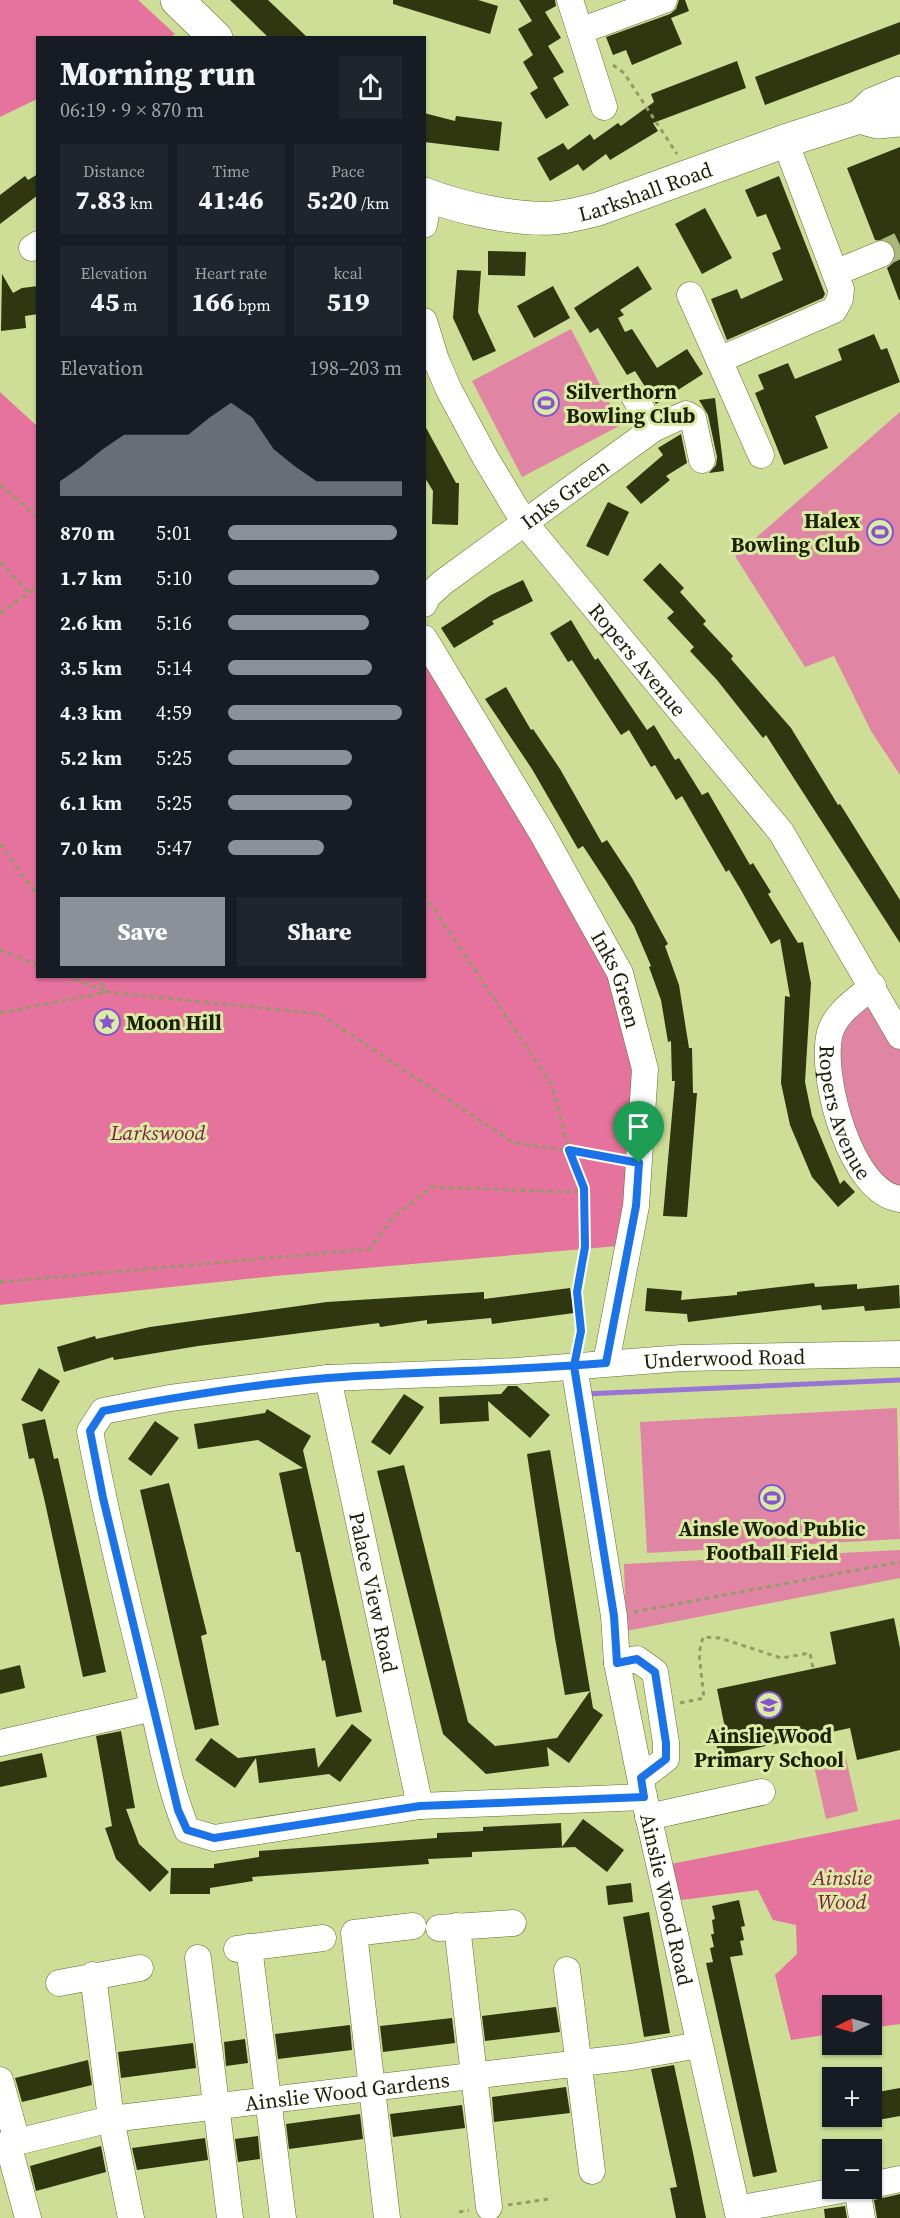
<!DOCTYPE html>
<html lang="en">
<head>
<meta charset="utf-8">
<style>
  body { margin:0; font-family:"Source Serif 4",serif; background:#20242c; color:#f1f3f6; height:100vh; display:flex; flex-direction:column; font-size:22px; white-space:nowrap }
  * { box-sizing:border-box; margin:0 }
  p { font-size:20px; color:#9ea1a6 }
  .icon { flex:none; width:33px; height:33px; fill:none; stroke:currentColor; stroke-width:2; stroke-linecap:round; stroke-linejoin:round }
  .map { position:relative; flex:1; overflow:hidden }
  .drawer { position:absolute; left:36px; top:36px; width:390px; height:942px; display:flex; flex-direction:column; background:#171b24; border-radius:0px; box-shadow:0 2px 4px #0004 }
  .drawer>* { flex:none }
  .needle { width:39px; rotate:265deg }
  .tools { position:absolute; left:822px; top:1995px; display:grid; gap:12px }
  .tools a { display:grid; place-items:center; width:60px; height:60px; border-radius:0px; background:#171b24; box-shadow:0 2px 4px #0004; font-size:30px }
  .pin { position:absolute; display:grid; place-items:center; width:51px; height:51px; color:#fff; margin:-62px -26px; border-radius:50% 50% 50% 0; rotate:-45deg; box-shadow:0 0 6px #0007 }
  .pin .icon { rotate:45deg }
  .round { display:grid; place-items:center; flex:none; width:63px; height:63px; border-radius:0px; background:#20242c }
  .headline { display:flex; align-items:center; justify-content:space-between; height:102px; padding:0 24px }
  h1 { font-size:33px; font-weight:800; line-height:45px }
  .figures { display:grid; grid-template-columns:repeat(3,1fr); gap:9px; height:102px; padding:6px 24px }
  .figures div { display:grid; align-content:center; border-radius:0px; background:#20242c; text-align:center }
  .figures b { font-size:26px; font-weight:800 }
  .figures small { font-size:16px; font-weight:400 }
  .figures p { font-size:16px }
  .chart { height:168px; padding:12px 24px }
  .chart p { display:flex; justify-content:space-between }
  .chart svg { width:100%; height:108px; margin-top:6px; fill:#8c9099; opacity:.7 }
  .action { display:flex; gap:12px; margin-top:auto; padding:12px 24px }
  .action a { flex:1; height:69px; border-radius:0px; background:#8c9099; color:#fff; font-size:24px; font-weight:800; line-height:69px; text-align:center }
  .action a+a { background:#20242c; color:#f1f3f6 }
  ul { padding:0 24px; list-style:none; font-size:20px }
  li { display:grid; grid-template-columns:96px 72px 1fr; align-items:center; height:45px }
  li i { height:15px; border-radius:8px; background:#8c9099 }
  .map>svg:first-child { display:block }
  .green { fill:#e185a4 }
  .forest { fill:#e5739d }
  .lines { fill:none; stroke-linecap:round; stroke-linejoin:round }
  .stream { stroke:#9774d6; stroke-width:5 }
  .building { fill:#2f3610 }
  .minor-tunnel { stroke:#aab87a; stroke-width:26; stroke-dasharray:26 13; stroke-linecap:butt }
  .minor-casing { stroke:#626e2b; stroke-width:27 }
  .major-casing { stroke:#626e2b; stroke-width:34 }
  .path { stroke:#919d65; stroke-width:3; stroke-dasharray:4.5 4.5; stroke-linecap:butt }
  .minor { stroke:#fff; stroke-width:26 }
  .major { stroke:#fff; stroke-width:33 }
  .route-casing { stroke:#fff; stroke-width:12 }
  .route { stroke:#1a73e8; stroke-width:8 }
  .labels { text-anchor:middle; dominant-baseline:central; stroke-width:6; stroke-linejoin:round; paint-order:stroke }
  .street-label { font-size:21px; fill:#1c2105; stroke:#dbeba4 }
  .poi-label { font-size:21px; font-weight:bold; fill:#1c2105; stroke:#dbeba4; text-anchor:start }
  .park-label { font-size:21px; font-style:italic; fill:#831e4b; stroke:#dbeba4 }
</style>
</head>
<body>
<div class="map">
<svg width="900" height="2218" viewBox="0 0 900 2218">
  <rect width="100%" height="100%" fill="#cede97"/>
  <!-- green -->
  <g class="green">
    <polygon points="571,329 621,425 522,477 472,381"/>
    <polygon points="900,412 900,775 871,731 834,656 805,667 735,556"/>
    <polygon points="873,986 900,1036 900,1199 888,1198 829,1081 841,1013"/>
    <polygon points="897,1408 900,1539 647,1553 640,1422"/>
    <polygon points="900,1550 900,1578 626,1631 624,1564"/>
    <polygon points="845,1754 858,1811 826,1819 813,1761"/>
  </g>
  <!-- forest -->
  <g class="forest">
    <polygon points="0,0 138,0 175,34 168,38 38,38 37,99 0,117"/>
    <polygon points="0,392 37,426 38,976 424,976 425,660 587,926 617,1002 631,1067 633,1136 618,1246 275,1276 0,1305"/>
    <polygon points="900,1819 900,2024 872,2028 872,2006 832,2006 832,2034 791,2040 775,1975 797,1954 796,1925 773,1920 758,1890 682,1900 670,1883 671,1864"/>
  </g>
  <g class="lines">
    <!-- stream -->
    <polyline class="stream" points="584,1394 900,1380"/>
  </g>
  <!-- building -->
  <g class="building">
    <polygon points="230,0 268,0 308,38 269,38"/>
    <polygon points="393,0 478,0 498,6 490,34 393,4"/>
    <polygon points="519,0 555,0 556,6 545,12 561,38 548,46 564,72 553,78 569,105 546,119 530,93 538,88 523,62 533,55 518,29 532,21"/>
    <polygon points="679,0 685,0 689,11 671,18 682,44 632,65 626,50 613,55 606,37 670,14 676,9"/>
    <polygon points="900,22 900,54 765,105 755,77"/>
    <polygon points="737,61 746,88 653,123 658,131 610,160 606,154 583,171 578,164 550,181 537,158 563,143 568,150 590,134 594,140 618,123 621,126 654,102 651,94"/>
    <polygon points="424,113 455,121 456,116 502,122 499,151 424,142"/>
    <polygon points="900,147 900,300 899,300 887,268 893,263 895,249 890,242 875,240 847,168"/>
    <polygon points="38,174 38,195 0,224 0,195 25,176 28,180"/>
    <polygon points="779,176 825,294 823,298 727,340 711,299 737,289 741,299 783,280 772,253 781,249 766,214 757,217 745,190"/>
    <polygon points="705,208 732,258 702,274 675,224"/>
    <polygon points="488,251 526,252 525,276 488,275"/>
    <polygon points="638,266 652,289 620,310 624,315 618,318 625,332 632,329 657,368 687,349 703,374 656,404 635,371 627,375 598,328 590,333 574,308"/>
    <polygon points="457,270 481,271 478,312 496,351 473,361 453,318"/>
    <polygon points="2,274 13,293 22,288 38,286 38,314 25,316 26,328 1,331"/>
    <polygon points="553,286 570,318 534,338 517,306"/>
    <polygon points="874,334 881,350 887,348 900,382 815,416 828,448 784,465 755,393 764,389 758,375 788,363 795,379 842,360 838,349"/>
    <polygon points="715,398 724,471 709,473 716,465 717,457 708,415 699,400"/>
    <polygon points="424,424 456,483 459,483 458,525 432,524 433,491 424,476"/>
    <polygon points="681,434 687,463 666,476 670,480 641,504 626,487 663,455 658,448"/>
    <polygon points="608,502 629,512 608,556 586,546"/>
    <polygon points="660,563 684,588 680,592 706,621 703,624 733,656 731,659 791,728 838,805 840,804 900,900 900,943 766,735 763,738 717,680 690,651 694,647 667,618 674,612 643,580"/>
    <polygon points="523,580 533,601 492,621 494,624 454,648 441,628 491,595"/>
    <polygon points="571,620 595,660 598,658 647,730 654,725 675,760 679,758 702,795 708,792 750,865 753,863 771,892 768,894 798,943 803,942 811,983 805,1082 812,1116 840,1184 844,1180 855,1192 838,1207 812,1177 790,1125 781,1083 785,996 790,997 780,939 771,944 741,890 729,870 726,872 682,796 676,800 655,765 651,767 629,730 621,735 572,660 568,662 550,633"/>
    <polygon points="506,687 531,730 533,729 560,769 602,843 607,840 632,878 668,944 665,946 679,985 689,1048 692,1048 693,1093 697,1093 687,1217 663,1216 675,1081 672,1081 671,1041 668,1042 661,1000 649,967 651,966 634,926 606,881 583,846 578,849 532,769 485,699"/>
    <polygon points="814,1283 815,1287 857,1284 857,1289 899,1285 900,1308 865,1311 864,1306 822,1310 821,1305 688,1322 687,1314 645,1311 647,1288 682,1291 681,1300 737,1295 737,1292"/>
    <polygon points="570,1288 574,1313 492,1324 491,1318 427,1324 427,1320 380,1327 379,1323 198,1346 114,1360 113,1357 64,1372 57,1347 95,1336 96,1339 150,1327 327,1302 484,1292 484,1299"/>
    <polygon points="39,1368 60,1381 42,1412 21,1400"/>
    <polygon points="508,1386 517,1386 550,1415 530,1438 488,1401 489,1421 440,1424 439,1397 501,1394"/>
    <polygon points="404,1394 424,1407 390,1455 371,1442"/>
    <polygon points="267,1409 311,1436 303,1450 362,1712 336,1717 325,1660 322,1661 300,1552 296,1552 279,1473 303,1468 258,1440 198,1449 194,1424 265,1413"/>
    <polygon points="45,1419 54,1459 58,1458 106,1672 83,1677 44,1498 34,1458 29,1459 22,1424"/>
    <polygon points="155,1421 179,1438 151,1476 128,1459"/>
    <polygon points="550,1450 593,1708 603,1715 569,1763 547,1747 549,1766 486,1774 443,1734 377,1471 404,1465 468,1722 495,1746 520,1743 557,1738 590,1691 565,1695 555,1638 527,1454"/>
    <polygon points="169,1483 207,1634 201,1636 219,1725 195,1730 140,1490"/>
    <polygon points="894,1618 900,1648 900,1750 857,1760 850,1728 719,1756 713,1731 725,1728 717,1689 836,1664 830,1632"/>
    <polygon points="20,1665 25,1688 0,1694 0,1670"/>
    <polygon points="352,1724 372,1740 340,1782 329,1774 259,1783 256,1758 235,1788 195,1760 211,1738 238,1758 315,1748 318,1768"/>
    <polygon points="121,1731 135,1808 126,1809 139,1844 169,1872 150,1892 116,1859 105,1828 112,1826 96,1736"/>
    <polygon points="42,1753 47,1777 0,1787 0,1762"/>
    <polygon points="583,1819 624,1850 607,1872 575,1847 472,1852 472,1857 428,1859 429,1864 252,1877 253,1881 210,1888 210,1894 170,1894 171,1868 214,1868 214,1864 259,1857 259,1851 437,1838 437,1833 483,1831 483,1827 561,1823 562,1847"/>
    <polygon points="631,1883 633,1902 608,1905 606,1886"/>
    <polygon points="739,1900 745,1926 741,1927 744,1940 740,1941 743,1955 730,1957 777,2172 753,2177 706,1963 713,1962 710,1948 714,1947 711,1934 714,1934 712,1920 715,1919 712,1906"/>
    <polygon points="649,1912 670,2033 644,2037 623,1917"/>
    <polygon points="556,2007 560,2032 485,2041 482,2016"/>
    <polygon points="452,2018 455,2043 383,2052 380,2026"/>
    <polygon points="350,2025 352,2050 278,2059 275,2034"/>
    <polygon points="245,2039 248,2063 226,2066 224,2042"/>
    <polygon points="193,2043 196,2068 121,2078 118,2052"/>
    <polygon points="88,2060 92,2085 22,2102 15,2078"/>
    <polygon points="674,2065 693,2153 706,2218 676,2218 670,2188 677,2187 651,2069"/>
    <polygon points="566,2087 570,2113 494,2122 492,2097"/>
    <polygon points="900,2088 900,2116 872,2121 872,2093"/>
    <polygon points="462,2105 465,2128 393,2137 390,2114"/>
    <polygon points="360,2114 363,2139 289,2149 286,2124"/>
    <polygon points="258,2136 260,2159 238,2162 235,2139"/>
    <polygon points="205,2138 208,2160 137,2170 132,2148"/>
    <polygon points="101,2146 106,2172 36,2191 30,2166"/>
    <polygon points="900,2194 900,2218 877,2218 874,2200"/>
    <polygon points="845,2206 847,2218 825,2218 824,2209"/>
  </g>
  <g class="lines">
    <!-- minor-tunnel -->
    <polyline class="minor-tunnel" points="881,254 900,245"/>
    <defs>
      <g id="minor">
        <polyline points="570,0 604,107"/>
        <polyline points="580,31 664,0"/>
        <polyline points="424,225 429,196"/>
        <polyline points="32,248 38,244"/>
        <polyline points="835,273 881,254"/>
        <polyline points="690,295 719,360 834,310 840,299 841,289 785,141"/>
        <path id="s1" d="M424,321L436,360L449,390L485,457L524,522L781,832L900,1036"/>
        <polyline points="719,360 761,455"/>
        <polyline points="635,398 653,429"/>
        <path id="s2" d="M424,604L428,596L442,583L653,429L686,414L693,418L702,460"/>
        <path id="s3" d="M424,638L542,833L620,973L645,1069L636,1206L606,1363"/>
        <path id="s4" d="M873,986C856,1000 833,1014 829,1037C821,1080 851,1193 900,1199"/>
        <path id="s5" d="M574,1366L614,1616L617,1663L644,1797L739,2218"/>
        <path id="s6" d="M328,1378L420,1806"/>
        <polyline points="617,1663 637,1659 655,1672 666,1743 666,1759 641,1778"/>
        <polyline points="0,1743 153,1708"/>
        <path id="s7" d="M644,1797L420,1806L214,1838L187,1830C168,1785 160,1733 148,1685C127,1601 106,1517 90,1431L103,1411L170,1398L328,1378L516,1371L682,1358L900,1354"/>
        <polyline points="648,1817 762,1792"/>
        <polyline points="457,1926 489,2207"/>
        <polyline points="439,1928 513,1923"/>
        <polyline points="249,1947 283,2218"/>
        <polyline points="237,1949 323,1938"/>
        <polyline points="198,1958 230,2218"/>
        <polyline points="567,1970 592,2171"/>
        <polyline points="93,1975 111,2119 131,2218"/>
        <polyline points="59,1983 140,1968"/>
        <polyline points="0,2080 17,2141"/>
        <polyline points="8,2144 28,2218"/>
        <path id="s8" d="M0,2146L111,2119L631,2057L699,2045"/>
        <polyline points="872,2185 900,2179"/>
        <polyline points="857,2188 862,2218"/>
        <polyline points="737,2209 852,2188"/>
        <polyline points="387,2218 354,1933 413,1926"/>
      </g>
      <g id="major">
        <polyline points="177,0 216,38"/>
        <polyline points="859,117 878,122 900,120"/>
        <path id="s9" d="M424,194C460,208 514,220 552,218C568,217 583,213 598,209L785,141L859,117L873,104L900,93"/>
      </g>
    </defs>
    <!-- minor casing -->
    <use href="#minor" class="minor-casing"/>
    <!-- major casing -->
    <use href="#major" class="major-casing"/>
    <!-- path -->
    <g class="path">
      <polyline points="613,65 624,73 677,154"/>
      <polyline points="0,485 38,517"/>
      <polyline points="0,562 29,593"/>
      <polyline points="0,613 38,587"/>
      <polyline points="0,844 38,896"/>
      <polyline points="424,894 552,1085 569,1150 584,1188 585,1247 577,1292 581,1331 578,1344"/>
      <polyline points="0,950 38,965"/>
      <polyline points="67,976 105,991"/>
      <polyline points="96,976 107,992 320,1014 512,1142 618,1159"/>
      <polyline points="0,1013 107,992"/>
      <polyline points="0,1282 370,1249 392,1218 432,1187 571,1192 584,1188"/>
      <polyline points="634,1612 900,1562"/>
      <polyline points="680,1703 704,1698 699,1653 703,1637 720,1638 781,1658 810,1653 813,1668"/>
      <polyline points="508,2205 549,2199"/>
      <polyline points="459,2212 469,2210"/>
    </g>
    <!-- minor -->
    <use href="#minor" class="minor"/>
    <!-- major -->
    <use href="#major" class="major"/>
  </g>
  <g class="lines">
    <defs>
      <path id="route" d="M639,1163L636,1206L606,1363C513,1371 421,1371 328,1378C253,1384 177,1397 103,1411L90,1431L103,1498L178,1810L187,1830L214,1838L420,1806L644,1797L641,1778L666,1759V1743L655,1672L637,1659L617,1663L614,1616L574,1366L581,1331L577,1292L585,1247L584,1188L569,1150L639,1163"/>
    </defs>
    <!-- route casing -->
    <use href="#route" class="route-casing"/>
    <!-- route -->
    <use href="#route" class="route"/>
  </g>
  <!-- icons -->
  <defs>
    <symbol id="stadium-ring" viewBox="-11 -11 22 22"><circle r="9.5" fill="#dbeba4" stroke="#8555ce" stroke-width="1.5"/><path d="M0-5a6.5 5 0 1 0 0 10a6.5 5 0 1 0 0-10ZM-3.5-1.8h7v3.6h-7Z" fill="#8555ce"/></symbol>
    <symbol id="sight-ring" viewBox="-11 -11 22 22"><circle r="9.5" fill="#dbeba4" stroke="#8555ce" stroke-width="1.5"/><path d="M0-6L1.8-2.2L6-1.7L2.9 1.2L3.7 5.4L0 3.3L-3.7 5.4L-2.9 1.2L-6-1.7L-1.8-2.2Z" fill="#8555ce"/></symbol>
    <symbol id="school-ring" viewBox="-11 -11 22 22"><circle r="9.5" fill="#dbeba4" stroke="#8555ce" stroke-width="1.5"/><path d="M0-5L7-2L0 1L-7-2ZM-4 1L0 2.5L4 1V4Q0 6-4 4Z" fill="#8555ce"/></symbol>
  </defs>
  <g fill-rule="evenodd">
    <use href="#stadium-ring" x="531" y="388" width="30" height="30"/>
    <use href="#stadium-ring" x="865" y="517" width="30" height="30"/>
    <use href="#sight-ring" x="92" y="1007" width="30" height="30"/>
    <use href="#stadium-ring" x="757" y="1483" width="30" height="30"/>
    <use href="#school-ring" x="754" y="1690" width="30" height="30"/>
  </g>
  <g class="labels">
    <!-- street labels -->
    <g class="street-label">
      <text stroke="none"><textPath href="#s9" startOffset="228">Larkshall Road</textPath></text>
      <text stroke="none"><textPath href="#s2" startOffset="180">Inks Green</textPath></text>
      <text stroke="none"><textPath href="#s1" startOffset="404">Ropers Avenue</textPath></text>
      <text stroke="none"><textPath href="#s3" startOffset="393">Inks Green</textPath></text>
      <text stroke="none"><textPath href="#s4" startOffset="147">Ropers Avenue</textPath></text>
      <text stroke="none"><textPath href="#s7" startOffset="1520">Underwood Road</textPath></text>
      <text stroke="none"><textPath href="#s6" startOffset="219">Palace View Road</textPath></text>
      <text stroke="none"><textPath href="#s5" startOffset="542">Ainslie Wood Road</textPath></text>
      <text stroke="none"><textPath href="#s8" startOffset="352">Ainslie Wood Gardens</textPath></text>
    </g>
    <!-- poi labels -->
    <g class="poi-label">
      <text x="566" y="391">Silverthorn<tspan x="566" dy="24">Bowling Club</tspan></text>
      <text x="860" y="520" text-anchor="end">Halex<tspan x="860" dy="24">Bowling Club</tspan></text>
      <text x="126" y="1022">Moon Hill</text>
      <text x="772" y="1528" text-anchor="middle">Ainsle Wood Public<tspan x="772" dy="24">Football Field</tspan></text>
      <text x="769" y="1735" text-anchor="middle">Ainslie Wood<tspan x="769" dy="24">Primary School</tspan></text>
    </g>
    <!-- park labels -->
    <g class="park-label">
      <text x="158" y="1132">Larkswood</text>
      <text x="842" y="1877">Ainslie<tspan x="842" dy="24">Wood</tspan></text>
    </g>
  </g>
</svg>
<div class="tools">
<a><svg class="needle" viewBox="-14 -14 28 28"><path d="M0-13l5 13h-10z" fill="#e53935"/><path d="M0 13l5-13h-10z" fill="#9ea1a6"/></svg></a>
<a>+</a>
<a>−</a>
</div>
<div class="pin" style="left:639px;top:1163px;background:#1e9e55"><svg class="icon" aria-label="arrive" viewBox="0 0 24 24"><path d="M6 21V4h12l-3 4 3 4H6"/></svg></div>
<section class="drawer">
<div class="headline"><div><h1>Morning run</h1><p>06:19 · 9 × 870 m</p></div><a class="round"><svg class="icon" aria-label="share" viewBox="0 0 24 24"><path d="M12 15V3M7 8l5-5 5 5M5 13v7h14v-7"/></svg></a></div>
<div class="figures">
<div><p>Distance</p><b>7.83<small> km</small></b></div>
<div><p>Time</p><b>41:46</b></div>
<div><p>Pace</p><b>5:20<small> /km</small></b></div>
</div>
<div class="figures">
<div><p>Elevation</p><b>45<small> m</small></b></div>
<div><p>Heart rate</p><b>166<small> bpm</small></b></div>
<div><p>kcal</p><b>519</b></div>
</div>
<div class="chart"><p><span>Elevation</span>198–203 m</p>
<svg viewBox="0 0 160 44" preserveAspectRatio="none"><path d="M0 44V38L10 32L20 25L30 19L40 19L50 19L60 19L70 12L80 6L90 12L100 25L110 32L120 38L130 38L140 38L150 38L160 38V44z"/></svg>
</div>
<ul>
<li><b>870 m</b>5:01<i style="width:97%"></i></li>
<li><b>1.7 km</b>5:10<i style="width:87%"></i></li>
<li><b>2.6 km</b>5:16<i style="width:81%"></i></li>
<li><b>3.5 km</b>5:14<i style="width:83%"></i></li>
<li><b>4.3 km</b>4:59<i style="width:100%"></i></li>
<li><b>5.2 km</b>5:25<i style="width:71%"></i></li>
<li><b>6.1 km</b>5:25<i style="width:71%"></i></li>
<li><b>7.0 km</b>5:47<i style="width:55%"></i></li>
</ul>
<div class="action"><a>Save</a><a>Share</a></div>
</section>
</div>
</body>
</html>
